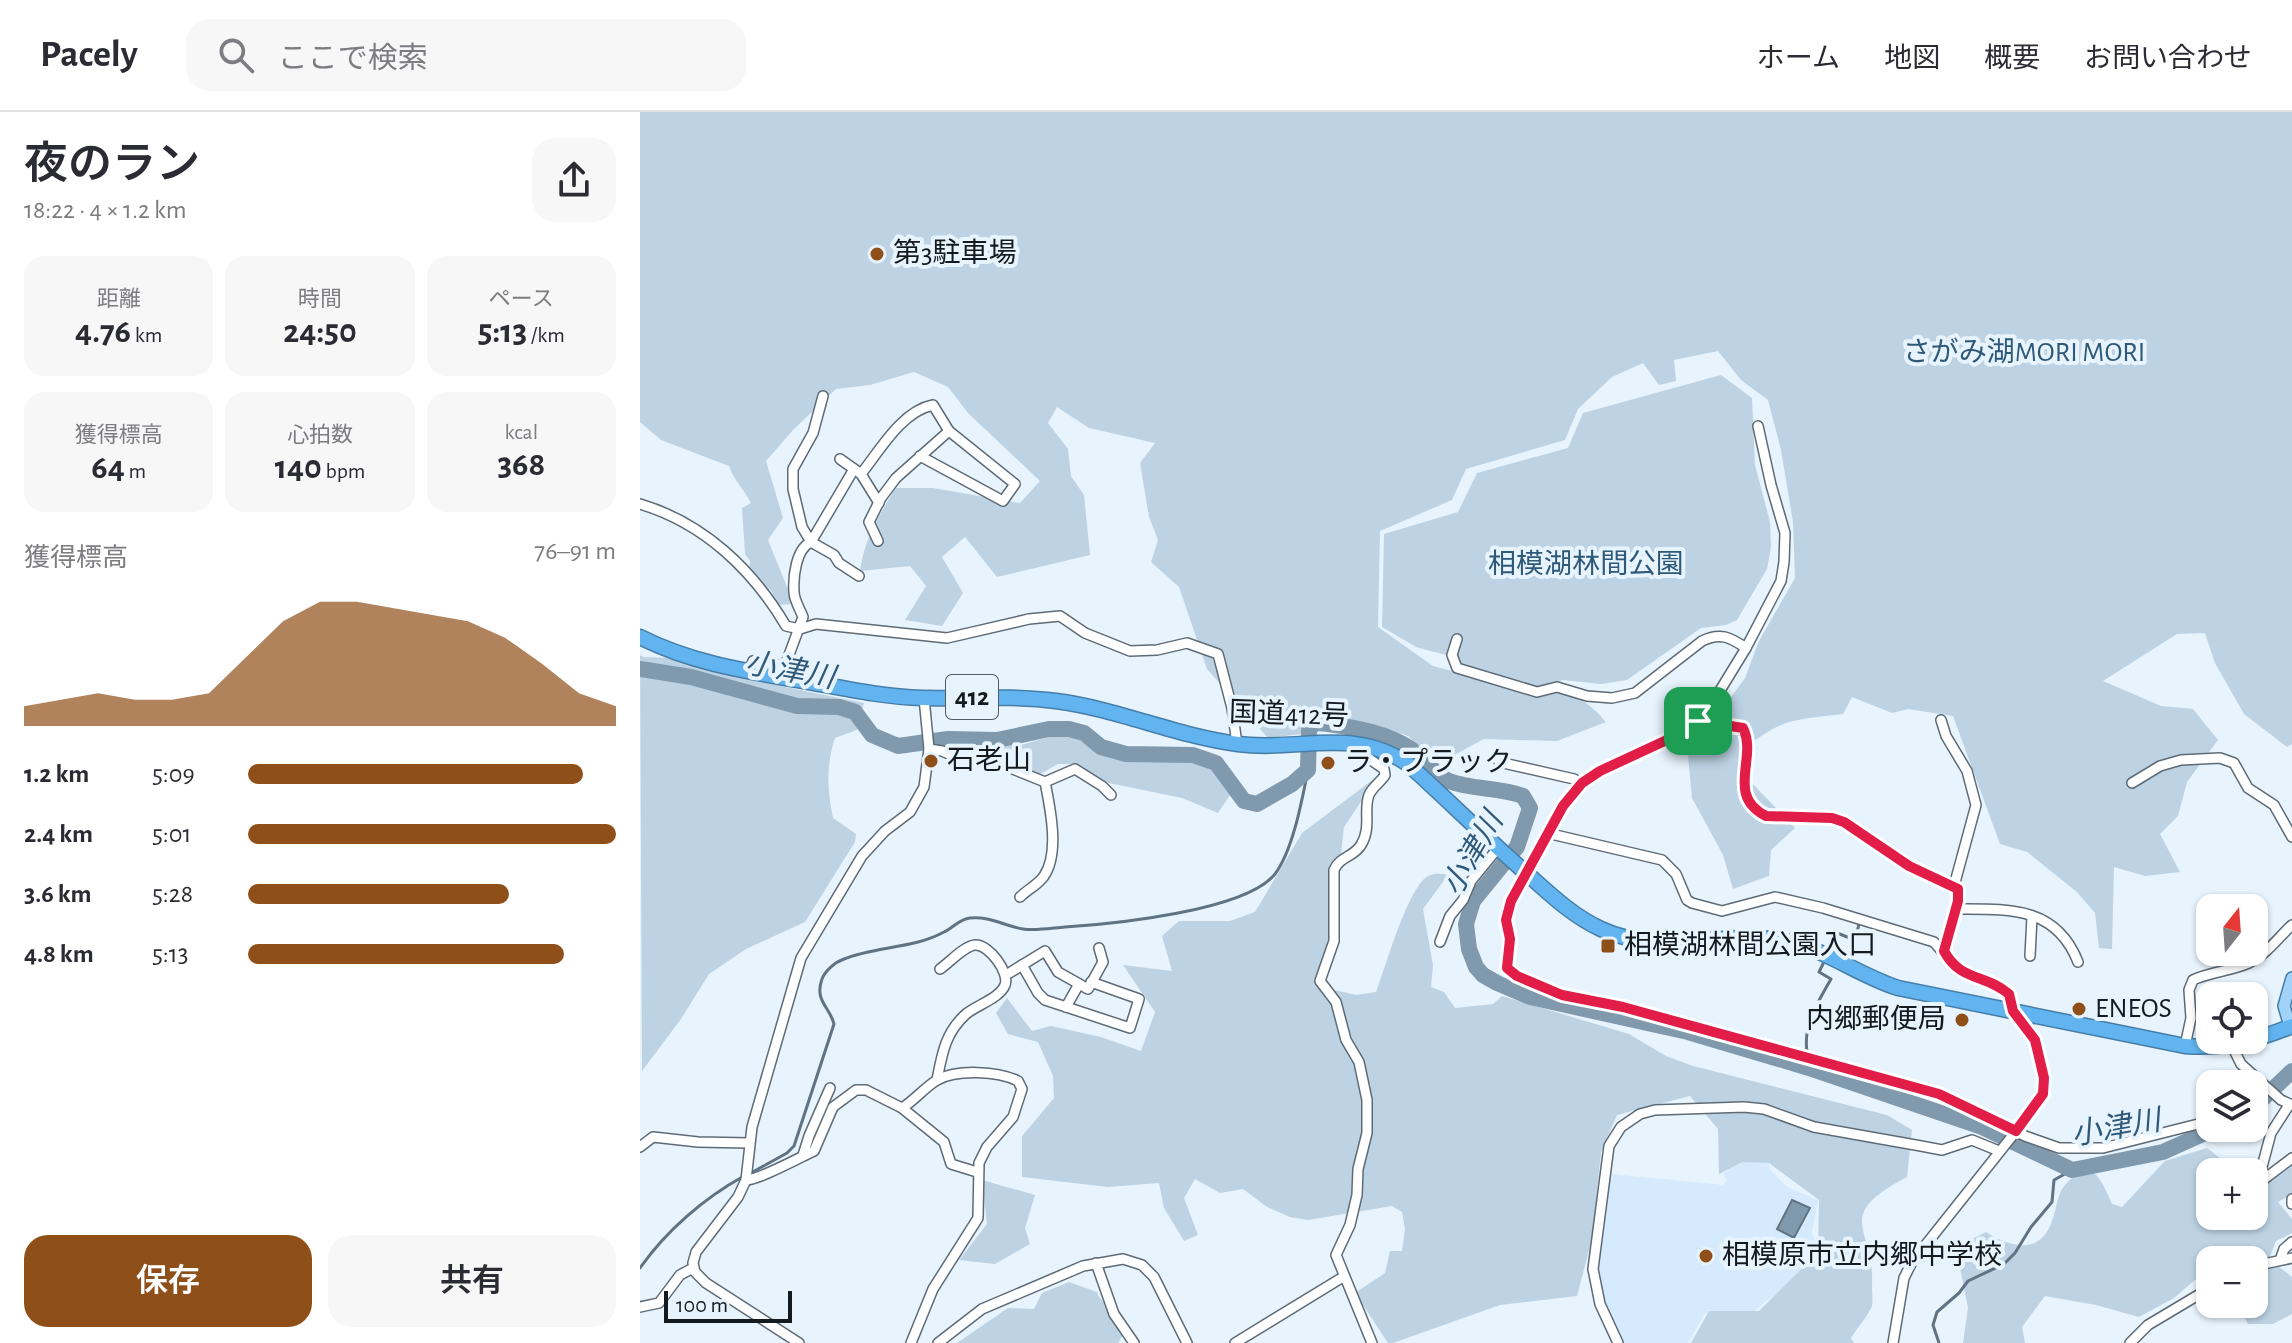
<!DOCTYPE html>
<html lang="ja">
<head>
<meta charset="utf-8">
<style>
  body { margin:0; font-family:"Alegreya Sans","Noto Sans JP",sans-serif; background:#f7f7f7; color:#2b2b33; height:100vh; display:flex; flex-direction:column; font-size:30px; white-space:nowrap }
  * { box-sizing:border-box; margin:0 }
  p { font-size:26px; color:#7c7c81 }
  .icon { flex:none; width:44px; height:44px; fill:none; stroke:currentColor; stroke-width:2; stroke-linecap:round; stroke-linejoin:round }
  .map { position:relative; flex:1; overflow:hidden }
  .sheet { display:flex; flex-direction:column; background:#fff; width:640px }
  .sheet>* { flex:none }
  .needle { width:52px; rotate:17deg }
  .fabs { position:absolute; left:1556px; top:782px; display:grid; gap:16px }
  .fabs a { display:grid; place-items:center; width:72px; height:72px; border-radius:16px; background:#fff; box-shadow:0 2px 6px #0004; font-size:40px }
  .scale { position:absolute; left:24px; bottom:20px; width:128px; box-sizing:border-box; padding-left:8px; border:4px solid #151a1f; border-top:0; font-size:22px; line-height:28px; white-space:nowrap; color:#151a1f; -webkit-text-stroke:6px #e7f3fd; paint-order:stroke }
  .pin { position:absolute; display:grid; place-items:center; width:68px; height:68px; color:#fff; margin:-34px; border-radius:16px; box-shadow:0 4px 12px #0006 }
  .round { display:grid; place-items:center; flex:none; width:84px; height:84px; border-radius:24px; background:#f7f7f7 }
  .summary { display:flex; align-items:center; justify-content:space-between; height:136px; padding:0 24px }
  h1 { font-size:44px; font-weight:600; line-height:60px }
  .metrics { display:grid; grid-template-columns:repeat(3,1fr); gap:12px; height:136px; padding:8px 24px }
  .metrics div { display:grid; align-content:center; border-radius:20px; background:#f7f7f7; text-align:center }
  .metrics b { font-size:34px; font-weight:600 }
  .metrics small { font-size:22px; font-weight:400 }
  .metrics p { font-size:22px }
  .chart { height:224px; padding:16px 24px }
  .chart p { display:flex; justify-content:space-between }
  .chart svg { width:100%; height:144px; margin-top:8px; fill:#8f4f18; opacity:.7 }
  .action { display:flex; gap:16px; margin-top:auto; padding:16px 24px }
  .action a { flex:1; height:92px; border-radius:24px; background:#8f4f18; color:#fff; font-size:32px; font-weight:600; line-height:92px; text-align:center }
  .action a+a { background:#f7f7f7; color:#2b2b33 }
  ul { padding:0 24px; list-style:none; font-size:26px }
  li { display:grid; grid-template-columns:128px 96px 1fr; align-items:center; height:60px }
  li i { height:20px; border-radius:10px; background:#8f4f18 }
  header { display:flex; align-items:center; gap:48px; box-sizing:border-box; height:112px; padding:0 40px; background:#fff; border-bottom:2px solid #e1e1e2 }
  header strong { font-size:38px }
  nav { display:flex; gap:44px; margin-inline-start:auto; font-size:28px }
  .search { width:560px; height:72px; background:#f7f7f7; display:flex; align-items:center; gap:20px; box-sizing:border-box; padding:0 28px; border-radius:24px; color:#7c7c81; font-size:30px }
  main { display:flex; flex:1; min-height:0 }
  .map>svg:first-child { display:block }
  .built { fill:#d5eafc }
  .green { fill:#bdd3e4 }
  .water { fill:#8099ad; stroke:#607382; stroke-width:2 }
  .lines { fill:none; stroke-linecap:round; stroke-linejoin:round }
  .stream { stroke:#607382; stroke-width:3 }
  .river { stroke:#8099ad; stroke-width:16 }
  .minor-casing { stroke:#5e6b76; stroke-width:12 }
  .major-casing { stroke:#477ea8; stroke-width:14 }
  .highway-casing { stroke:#477ea8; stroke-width:17 }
  .minor { stroke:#fff; stroke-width:9 }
  .major { stroke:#a1d2f7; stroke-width:11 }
  .highway { stroke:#62b4f1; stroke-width:14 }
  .route-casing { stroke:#fff; stroke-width:16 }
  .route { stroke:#e11d48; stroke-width:10 }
  .poi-dot { fill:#8f4f18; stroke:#e7f3fd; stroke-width:3 }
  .labels { text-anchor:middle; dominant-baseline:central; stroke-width:8; stroke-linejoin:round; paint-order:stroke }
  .shield { fill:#e7f3fd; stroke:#545b62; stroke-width:2 }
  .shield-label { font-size:26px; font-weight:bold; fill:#151a1f }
  .poi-label { font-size:28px; fill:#151a1f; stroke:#e7f3fd; text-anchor:start }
  .park-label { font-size:28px; fill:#2e5979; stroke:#e7f3fd }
  .street-label { font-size:28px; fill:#151a1f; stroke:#e7f3fd }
  .water-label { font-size:30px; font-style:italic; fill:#2f597a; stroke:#e7f3fd }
</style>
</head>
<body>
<header>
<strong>Pacely</strong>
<div class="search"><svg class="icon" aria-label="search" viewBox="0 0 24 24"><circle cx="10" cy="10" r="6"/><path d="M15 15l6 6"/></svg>ここで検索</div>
<nav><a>ホーム</a><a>地図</a><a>概要</a><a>お問い合わせ</a></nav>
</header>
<main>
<section class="sheet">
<div class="summary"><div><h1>夜のラン</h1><p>18:22 · 4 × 1.2 km</p></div><a class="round"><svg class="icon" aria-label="share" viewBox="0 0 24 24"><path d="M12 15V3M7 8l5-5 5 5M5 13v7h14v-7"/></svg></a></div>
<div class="metrics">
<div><p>距離</p><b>4.76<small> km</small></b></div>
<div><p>時間</p><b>24:50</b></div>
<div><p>ペース</p><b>5:13<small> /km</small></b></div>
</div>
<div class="metrics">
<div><p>獲得標高</p><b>64<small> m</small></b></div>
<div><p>心拍数</p><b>140<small> bpm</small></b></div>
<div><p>kcal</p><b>368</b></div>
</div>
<div class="chart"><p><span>獲得標高</span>76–91 m</p>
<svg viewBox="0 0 160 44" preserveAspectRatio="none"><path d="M0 44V38L10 36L20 34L30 36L40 36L50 34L60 23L70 12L80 6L90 6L100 8L110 10L120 12L130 17L140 25L150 34L160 38V44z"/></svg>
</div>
<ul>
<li><b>1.2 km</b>5:09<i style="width:91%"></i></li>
<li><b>2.4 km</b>5:01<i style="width:100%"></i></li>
<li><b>3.6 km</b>5:28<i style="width:71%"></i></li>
<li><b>4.8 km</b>5:13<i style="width:86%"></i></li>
</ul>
<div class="action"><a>保存</a><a>共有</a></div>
</section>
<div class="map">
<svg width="1652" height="1231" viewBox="0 0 1652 1231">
  <rect width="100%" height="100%" fill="#e7f3fd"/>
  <!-- built -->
  <polygon class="built" points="1128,1048 1130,1058 1147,1075 1178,1088 1172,1120 1176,1133 1169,1156 1114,1199 1095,1204 1065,1201 1048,1231 983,1231 964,1199 958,1159 970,1062 1084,1073 1087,1067 1083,1062 1099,1050"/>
  <!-- green -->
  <g class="green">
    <path d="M0,0H1652V632L1647,635L1604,602L1575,551L1565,521L1537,522L1463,569L1521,594L1553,597L1578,628L1547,670L1538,704L1520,722L1540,760L1505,764L1474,755L1472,837L1459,836L1455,801L1437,780L1387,740L1360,732L1313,604L1268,597L1252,601L1212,585L1203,602C1154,608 1140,606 1101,640L1112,671L1155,716L1131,738L1129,764L1093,777L1083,743L1052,686L1048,644L1105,566L1119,529L1155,466L1153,410L1141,338L1128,288L1101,268L1078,239L1034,248L1036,269L1019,273L1003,251L972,265L938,297L925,328L826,357L812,388L740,419L738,515L793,554L898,581C926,573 948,589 966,610L917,629L844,627L796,653L768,624L736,613L628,626L567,557L539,475L511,450L518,428L509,405L500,351L515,331L449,316L417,295L408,311L428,337L431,364L444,383L450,443L357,465L325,425L302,445L323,481L302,514L265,508L286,474L270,454L220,459C224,428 239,403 256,376H293L380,391L400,369L328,301L308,275L274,260L230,273L196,277L153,318L126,349L143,406L128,428L154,492L135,493L132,480L109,459L110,449L105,442L102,396L111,391C104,377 94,369 89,354L21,328L0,310Z"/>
    <polygon points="1081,263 1112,286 1115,353 1130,410 1131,435 1127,457 1097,508 1086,513 1061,516 987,568 961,572 923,568 897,577 824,555 817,546 776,535 742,515 744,422 818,400 837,361 928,336 943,301"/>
    <path d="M0,543L3,545L35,546L116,569L224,591L217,618L195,626C186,654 187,677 193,706L216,722L215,730L165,810L106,837L69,862L41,907L2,959Z"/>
    <polygon points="416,623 438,627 471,644 508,647 546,645 575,655 592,680 578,701 542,686 459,669 438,652 418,652 397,664 317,643 305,635 349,630 381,633"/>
    <path d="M739,663L704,715L686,876L716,883L736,880C746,853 765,786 784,767C790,761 799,761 808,763L783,797L793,853L791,875L804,880L815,896L853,892L862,884L989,922L1026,944L1053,954L1247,1003L1272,1018L1267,1065C1191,1105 1235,1114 1232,1174C1232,1180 1233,1188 1232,1194C1228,1204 1217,1216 1211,1226L1214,1231H1051L1069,1199H1119L1178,1141L1179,1088L1129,1051L1102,1050L1079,1062L1078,1017L1050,984L977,1003L961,1040L952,1127L937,1184L860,1193L753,1231H748L715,1181L745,1161L750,1139H762L765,1117L762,1100L752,1094L668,1108L650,1105L627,1095L603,1077L580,1081L555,1067L544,1086L558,1123L544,1129L524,1096L519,1071L468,1075L382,1065V1024L414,986L413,964L398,930L368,922L356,901L367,886L392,919L411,914L461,925L501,939L515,900L483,853L532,859L522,824L539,809H590L615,800L662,721Z"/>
    <path d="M1567,1036L1598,1060H1570V1104H1614V1067L1646,1057L1652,1046V1082L1638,1090L1652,1107V1121L1636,1129L1629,1147L1652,1165V1202L1633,1212H1608L1597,1192H1614V1148H1570V1155L1534,1186L1499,1205L1456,1193L1405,1184L1382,1215L1385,1231H1323L1328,1196L1316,1135L1346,1120C1370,1135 1400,1144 1412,1109C1416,1099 1417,1087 1421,1079C1427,1068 1445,1052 1457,1064C1463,1071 1468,1083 1472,1092L1482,1095L1525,1049Z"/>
    <polygon points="342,1068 395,1083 385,1116 390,1132 355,1152 319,1148 347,1112"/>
    <polygon points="429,1170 457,1180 459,1185 488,1214 478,1231 317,1231 368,1196 394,1197 402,1181"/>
  </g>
  <!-- water -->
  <polygon class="water" points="1152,1088 1170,1096 1154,1126 1137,1117"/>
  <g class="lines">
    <!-- stream -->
    <g class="stream">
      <polyline points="1190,836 1197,821 1215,828 1219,812"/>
      <path d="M1167,940C1163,912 1177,892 1191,867L1179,860L1183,852"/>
      <polyline points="1169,953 1169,956"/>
      <path d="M111,1061L147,1041L154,1034L194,912C190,895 174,889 182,867C185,859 195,850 204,847C236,834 273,837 304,820C313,816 319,807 330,806C349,804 365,814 383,817C396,819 412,816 425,815C473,812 605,799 635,762C653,738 662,688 668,658"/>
      <path d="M0,1156C26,1119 64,1086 104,1064"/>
      <polyline points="1299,1231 1293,1213 1297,1200 1319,1181 1328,1169 1364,1152 1375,1141 1391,1115 1412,1090 1414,1068 1432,1058"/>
    </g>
    <!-- river -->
    <g class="river">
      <path d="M0,557L51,565L157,594L199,595L215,600L232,623L258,634L308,627L357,628L409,617H429L444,621L461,635L486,642L553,643L576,651L604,689L617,692L652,672L668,658L669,618L675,610C708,615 743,618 771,637C785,648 792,661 809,669C832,678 859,675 883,684L890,696L877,735L833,789L826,812L829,837L836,855L843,863L857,871L890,885L1048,920L1169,956L1342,1015L1432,1058L1523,1040L1576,1016"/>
      <polyline points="1614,995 1652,959"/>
    </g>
    <defs>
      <g id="minor">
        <polyline points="183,284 173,321 153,357 153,377 162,415 171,430 194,443 199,451 219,464"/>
        <polyline points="200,347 221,362 239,391"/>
        <path d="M221,362C240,338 262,299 293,293L309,319L375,372L363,389L280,344"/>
        <path d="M0,392C64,411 113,458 146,514L160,517L176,512L307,526L389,507L420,504L445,521L490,539L517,538L547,531L578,542L592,596L597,632"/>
        <polyline points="238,429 229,410 241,386 256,366 309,319"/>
        <path d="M817,527L812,543L817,556L897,580L917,575L947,584L972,586L995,581L1062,529C1080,520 1090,525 1106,536L1073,590L1058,609L1044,620L960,659L942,671L923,694L871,789L866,808L870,827L867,856L877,864L922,883L983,895L1299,982L1385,1024L1419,1036H1463L1570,1009"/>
        <polyline points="1106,536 1141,469 1144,450 1145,421 1131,373 1118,314"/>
        <path d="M109,559L113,549L141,554L146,551L163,505C160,497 154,488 154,480C153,464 156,437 171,430L214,357"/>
        <polyline points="1301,608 1306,624 1327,659 1336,693 1314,774"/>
        <path d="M1058,609L1103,616C1118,647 1085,682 1126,704L1192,706L1204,710L1269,754L1318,777V789L1304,839"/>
        <path d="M715,633L718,639L744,657L745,663C741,670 732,675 729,683C723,698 732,715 721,733C714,745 700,744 694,758V829L680,869L696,890L706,928L719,950L727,988V1021L718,1057L717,1083L710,1113L696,1143L732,1231"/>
        <polyline points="289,637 302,639 316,645 348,647 405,670 435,657 462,674 471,683"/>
        <polyline points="859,650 934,667 942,671"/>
        <polyline points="1492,671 1520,654 1541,648 1580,646 1594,651 1608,676 1634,693 1652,725"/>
        <polyline points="907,721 1022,748 1036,762 1047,788 1052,791 1082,799 1135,785 1183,796 1294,830 1319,859 1351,870 1369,882 1373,899 1388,915 1398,935 1404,978 1381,1013 1272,1150 1264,1166 1253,1231"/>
        <path d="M380,785C387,778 399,772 404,764C420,741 410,695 405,670"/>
        <path d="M1316,797C1369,797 1416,794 1438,850"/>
        <polyline points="800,830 810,804 823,788 831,769 858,736"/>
        <polyline points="1390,844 1392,805"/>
        <polyline points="382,853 398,881 405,888 490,916 499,887 451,870"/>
        <polyline points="366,863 405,839 418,860 448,877 463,850 459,836"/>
        <polyline points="426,895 439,872"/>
        <path d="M1545,934L1551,906L1549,878L1553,868C1570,860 1591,859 1609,851C1627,842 1638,826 1652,813"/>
        <polyline points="1592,934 1601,952 1641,988 1652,993"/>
        <path d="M297,968C302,942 305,921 326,902C337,893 360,886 365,873C370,861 349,832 335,833C324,834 309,851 300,857"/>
        <polyline points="1649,993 1631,1021 1618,1070 1623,1068 1652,1046"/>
        <polyline points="262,996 304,1030 311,1052 337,1060"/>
        <polyline points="0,1035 13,1025 58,1030 109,1031"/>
        <polyline points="163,1043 169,1024 190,976"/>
        <path d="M106,1068C116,1069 161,1045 174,1039L193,995L216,978H226L262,996C275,988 284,976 297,968C317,957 358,959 378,969L382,977L373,1005L347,1035L339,1051L338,1106L293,1177L271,1231"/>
        <polyline points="1652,1087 1652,1092"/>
        <polyline points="1640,1148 1644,1137 1652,1130"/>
        <polyline points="456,1151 474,1202 494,1231"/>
        <polyline points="1614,1154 1652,1146"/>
        <polyline points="0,1195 19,1191 40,1163 53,1156"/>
        <polyline points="159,1231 66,1171 55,1160 53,1151 56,1140 98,1085 106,1068 112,1015 161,846 222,744 245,719 270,700 284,675 289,637 284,586"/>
        <polyline points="298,1231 342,1197 443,1154 483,1147 502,1153 514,1165 547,1231"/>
        <polyline points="595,1231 703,1165"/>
        <polyline points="978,1231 960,1192 953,1157 969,1034 981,1015 1000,1002 1015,998 1104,995 1124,997 1174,1015 1281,1034 1302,1038 1332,1028 1359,1039"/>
        <polyline points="1490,1231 1508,1213 1570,1176"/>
      </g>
      <polyline id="major" points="1650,914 1644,894 1652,866"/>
      <path id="highway" d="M0,525C53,552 111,560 169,570C207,577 244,585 283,586C327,587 371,583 416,589C478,597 536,624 598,632C659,640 713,614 768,652C810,690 850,730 893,767C914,786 935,805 961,817C1019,844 1080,819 1140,828C1183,835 1217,863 1258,876L1545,934C1585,937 1615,929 1652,914"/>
    </defs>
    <!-- minor casing -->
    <use href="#minor" class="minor-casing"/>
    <!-- major casing -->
    <use href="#major" class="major-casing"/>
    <!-- highway casing -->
    <use href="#highway" class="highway-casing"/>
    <!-- minor -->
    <use href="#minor" class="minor"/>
    <!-- major -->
    <use href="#major" class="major"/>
    <!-- highway -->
    <use href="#highway" class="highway"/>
  </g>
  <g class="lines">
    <defs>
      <path id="route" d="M1058,609L1103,616C1118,646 1085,683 1126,704L1192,706L1204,710L1269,754L1318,777V789L1304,839C1321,870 1344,861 1369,882L1373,899L1395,928L1404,966L1403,982L1376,1019L1299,982L983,895L922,883L877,864L867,856L870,827L866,808L871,789L923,694L942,671L960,659L1044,620Z"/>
    </defs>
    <!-- route casing -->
    <use href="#route" class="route-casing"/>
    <!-- route -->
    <use href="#route" class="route"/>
  </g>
  <!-- markers -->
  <g class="poi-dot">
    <circle cx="237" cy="142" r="8"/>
    <circle cx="291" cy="649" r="8"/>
    <circle cx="688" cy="651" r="8"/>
    <rect x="960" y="826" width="16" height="16" rx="4"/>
    <circle cx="1439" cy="897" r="8"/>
    <circle cx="1322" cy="908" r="8"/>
    <circle cx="1066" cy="1144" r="8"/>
  </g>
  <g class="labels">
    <!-- shield labels -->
    <rect class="shield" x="306" y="563" width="52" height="44" rx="6"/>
    <g class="shield-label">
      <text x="332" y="585">412</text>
    </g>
    <!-- poi labels -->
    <g class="poi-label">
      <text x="253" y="142">第3駐車場</text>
      <text x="307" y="649">石老山</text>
      <text x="704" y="651">ラ・プラック</text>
      <text x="984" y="834">相模湖林間公園入口</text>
      <text x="1455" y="897">ENEOS</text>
      <text x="1306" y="908" text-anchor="end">内郷郵便局</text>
      <text x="1082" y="1144">相模原市立内郷中学校</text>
    </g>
    <!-- park labels -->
    <g class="park-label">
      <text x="1384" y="241">さがみ湖MORI MORI</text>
      <text x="946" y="453">相模湖林間公園</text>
    </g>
    <!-- street labels -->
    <g class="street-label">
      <text transform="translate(649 603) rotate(2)">国道412号</text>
    </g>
    <!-- water labels -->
    <g class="water-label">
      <text transform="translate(150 559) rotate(10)">小津川</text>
      <text transform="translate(833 742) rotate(-60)">小津川</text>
      <text transform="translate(1476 1016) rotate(-10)">小津川</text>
    </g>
  </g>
</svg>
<div class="fabs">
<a><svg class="needle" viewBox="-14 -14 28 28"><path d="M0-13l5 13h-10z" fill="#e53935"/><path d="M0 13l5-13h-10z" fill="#7c7c81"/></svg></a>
<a><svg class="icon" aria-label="locate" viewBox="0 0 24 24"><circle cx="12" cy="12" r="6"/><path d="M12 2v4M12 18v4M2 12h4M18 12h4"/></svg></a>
<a><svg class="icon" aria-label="layers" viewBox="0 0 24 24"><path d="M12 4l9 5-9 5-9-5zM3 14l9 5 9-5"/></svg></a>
<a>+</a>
<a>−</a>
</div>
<div class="scale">100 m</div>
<div class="pin" style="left:1058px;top:609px;background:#1e9e55"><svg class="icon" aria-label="arrive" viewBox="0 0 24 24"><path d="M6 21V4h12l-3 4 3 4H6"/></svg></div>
</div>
</main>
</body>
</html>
